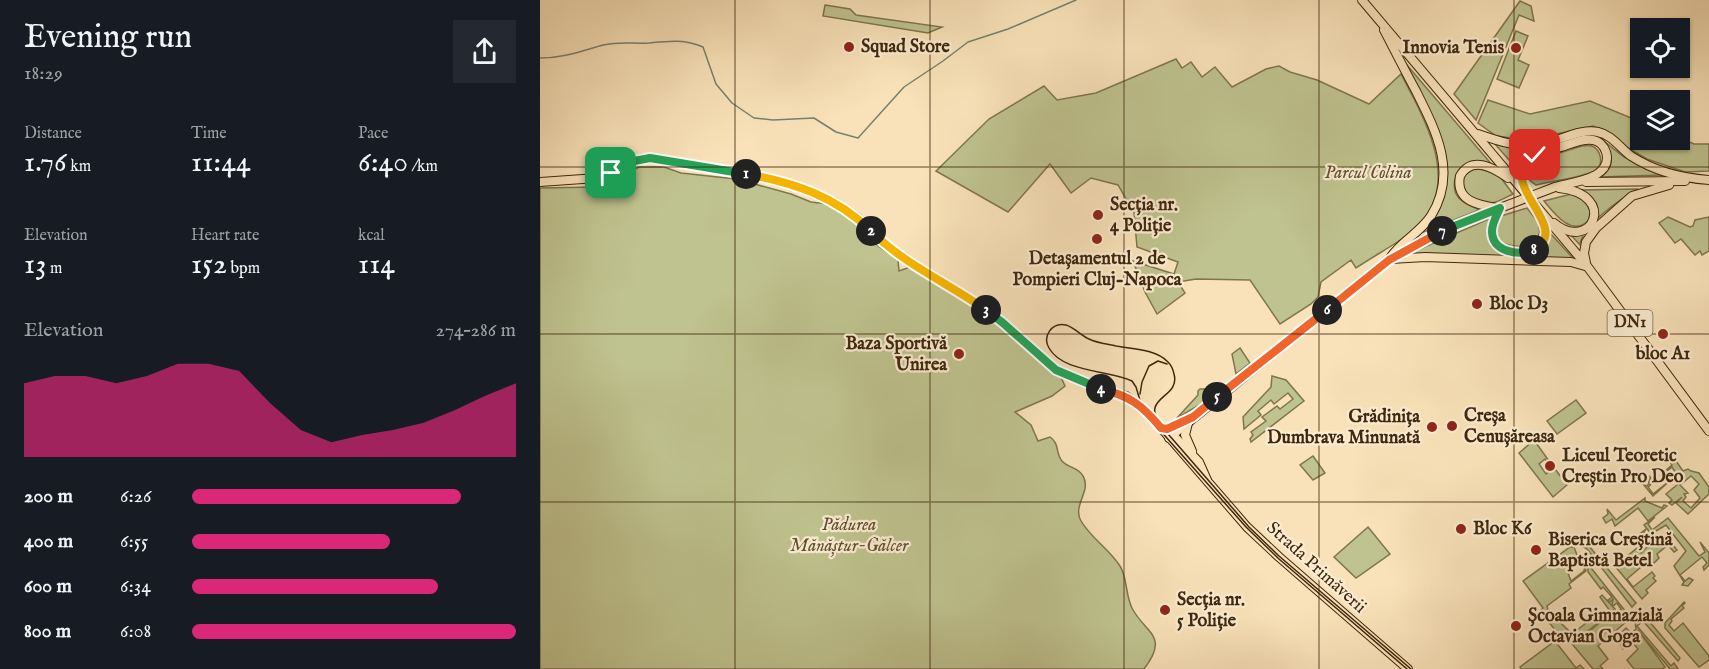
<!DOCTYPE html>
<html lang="en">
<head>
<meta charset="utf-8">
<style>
  body { margin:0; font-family:"IM FELL English",serif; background:#242831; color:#f1f3f6; height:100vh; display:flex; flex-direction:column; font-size:22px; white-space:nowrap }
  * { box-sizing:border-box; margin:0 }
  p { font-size:20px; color:#9ea1a6 }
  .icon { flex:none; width:33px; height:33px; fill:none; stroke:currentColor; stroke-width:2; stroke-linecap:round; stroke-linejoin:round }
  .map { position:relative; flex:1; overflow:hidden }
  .sheet { display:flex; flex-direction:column; background:#171b24; width:540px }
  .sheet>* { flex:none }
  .buttons { position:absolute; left:1090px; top:18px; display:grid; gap:12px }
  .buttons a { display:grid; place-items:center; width:60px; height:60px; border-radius:0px; background:#171b24; box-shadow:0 2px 4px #0004; font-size:30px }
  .pin { position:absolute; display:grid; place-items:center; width:51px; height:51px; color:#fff; margin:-26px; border-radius:12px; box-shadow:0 3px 9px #0006 }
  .km { position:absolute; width:30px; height:30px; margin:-15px; border-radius:50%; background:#222; color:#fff; font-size:16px; line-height:30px; text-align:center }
  .round { display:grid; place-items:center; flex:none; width:63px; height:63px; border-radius:0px; background:#242831 }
  .head { display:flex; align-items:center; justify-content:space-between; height:102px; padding:0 24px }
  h1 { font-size:33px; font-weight:600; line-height:45px }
  .stats { display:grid; grid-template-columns:repeat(3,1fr); gap:9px; height:102px; padding:6px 24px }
  .stats div { display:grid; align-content:center }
  .stats b { font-size:30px; font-weight:600 }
  .stats small { font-size:16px; font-weight:400 }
  .stats p { font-size:16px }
  .chart { height:168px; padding:12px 24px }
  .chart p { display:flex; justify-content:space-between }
  .chart svg { width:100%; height:108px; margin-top:6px; fill:#db2777; opacity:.7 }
  ul { padding:0 24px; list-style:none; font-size:20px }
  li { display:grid; grid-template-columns:96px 72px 1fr; align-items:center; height:45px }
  li i { height:15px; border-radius:8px; background:#db2777 }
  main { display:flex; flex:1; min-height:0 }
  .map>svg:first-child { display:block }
  .green { fill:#bfc38f; stroke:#7f754e; stroke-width:1.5; fill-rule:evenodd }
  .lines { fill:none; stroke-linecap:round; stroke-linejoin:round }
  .stream { stroke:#788170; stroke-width:1.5 }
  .major-casing { stroke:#3f270d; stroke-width:10 }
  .major { stroke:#f9e2b9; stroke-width:8 }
  .tram { stroke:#3f270d; stroke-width:1.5 }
  .major-bridge-casing { stroke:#3f270d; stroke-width:10; stroke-linecap:butt }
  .major-bridge { stroke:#f9e2b9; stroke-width:8 }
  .split-1-casing { stroke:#fff; stroke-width:12 }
  .split-2-casing { stroke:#fff; stroke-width:12 }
  .split-3-casing { stroke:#fff; stroke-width:12 }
  .split-4-casing { stroke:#fff; stroke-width:12 }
  .split-5-casing { stroke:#fff; stroke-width:12 }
  .split-6-casing { stroke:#fff; stroke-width:12 }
  .split-7-casing { stroke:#fff; stroke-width:12 }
  .split-8-casing { stroke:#fff; stroke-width:12 }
  .split-9-casing { stroke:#fff; stroke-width:12 }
  .split-1 { stroke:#22a559; stroke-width:8 }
  .split-2 { stroke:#f5b400; stroke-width:8 }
  .split-3 { stroke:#f5b400; stroke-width:8 }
  .split-4 { stroke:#22a559; stroke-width:8 }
  .split-5 { stroke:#f0652b; stroke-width:8 }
  .split-6 { stroke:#f0652b; stroke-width:8 }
  .split-7 { stroke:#f0652b; stroke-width:8 }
  .split-8 { stroke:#22a559; stroke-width:8 }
  .split-9 { stroke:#f5b400; stroke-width:8 }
  .grid { fill:none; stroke:#3f270d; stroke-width:1.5; stroke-opacity:0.55 }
  .poi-dot { fill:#8f2418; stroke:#fbecd2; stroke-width:2 }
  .labels { text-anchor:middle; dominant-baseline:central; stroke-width:4.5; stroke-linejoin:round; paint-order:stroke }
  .shield { fill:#fbecd2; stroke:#776248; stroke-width:1.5 }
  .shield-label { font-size:16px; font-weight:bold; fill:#3f270d }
  .poi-label { font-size:18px; font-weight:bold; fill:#3f270d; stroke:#fbecd2; text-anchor:start }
  .park-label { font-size:18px; font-style:italic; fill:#5f4e2e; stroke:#fbecd2 }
  .street-label { font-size:18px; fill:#3f270d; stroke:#fbecd2 }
</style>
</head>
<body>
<main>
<section class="sheet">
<div class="head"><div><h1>Evening run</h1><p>18:29</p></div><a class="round"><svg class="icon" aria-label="share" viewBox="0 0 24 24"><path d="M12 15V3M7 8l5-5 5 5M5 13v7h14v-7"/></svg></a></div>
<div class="stats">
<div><p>Distance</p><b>1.76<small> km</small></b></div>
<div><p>Time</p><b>11:44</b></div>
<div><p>Pace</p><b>6:40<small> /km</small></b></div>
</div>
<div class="stats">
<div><p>Elevation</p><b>13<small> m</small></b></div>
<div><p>Heart rate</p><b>152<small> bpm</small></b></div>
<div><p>kcal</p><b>114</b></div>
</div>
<div class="chart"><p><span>Elevation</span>274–286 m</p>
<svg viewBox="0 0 160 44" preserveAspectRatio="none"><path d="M0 44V14L10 11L20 11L30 14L40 11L50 6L60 6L70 9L80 22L90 33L100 38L110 35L120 33L130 30L140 25L150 19L160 14V44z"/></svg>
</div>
<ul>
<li><b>200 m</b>6:26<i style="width:83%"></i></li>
<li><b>400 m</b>6:55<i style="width:61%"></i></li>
<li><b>600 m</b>6:34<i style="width:76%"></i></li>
<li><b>800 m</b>6:08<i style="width:100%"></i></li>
</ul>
</section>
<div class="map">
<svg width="1169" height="669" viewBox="0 0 1169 669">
  <rect width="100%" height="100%" fill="#f9e2b9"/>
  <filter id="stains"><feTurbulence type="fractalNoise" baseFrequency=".00333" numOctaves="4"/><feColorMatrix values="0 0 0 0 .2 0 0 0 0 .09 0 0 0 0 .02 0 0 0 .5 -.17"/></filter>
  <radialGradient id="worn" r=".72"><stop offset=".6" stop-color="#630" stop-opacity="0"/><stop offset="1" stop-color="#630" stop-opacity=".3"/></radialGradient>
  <!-- green -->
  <g class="green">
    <polygon points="980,1 991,6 994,21 979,15 936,120 914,94"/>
    <polygon points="285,5 310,9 316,15 402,27 388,33 283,16"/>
    <polygon points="976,31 988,36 978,60 989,65 979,88 957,79"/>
    <path d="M861,58L953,166C921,149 903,187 922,201C927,205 934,207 939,210L881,233L900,205L903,195L904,160Z"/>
    <path d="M636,59L642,68L651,62L662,77L675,67L692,87L726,69L739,66L750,72L777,80L829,104L861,74C885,120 924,185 874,230C857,244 835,255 816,268L811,260L781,282L778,297L771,304L740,324L710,280L656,279L638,282L645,293L617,314L605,292L593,261L634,274L638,262L597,247L594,213L578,185L551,178L531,193L510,164L468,212L396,171L449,119L504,86L517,100L556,93Z"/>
    <polygon points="948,100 990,114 1050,101 1101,122 1101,140 1140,138 1154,144 1169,144 1169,171 1145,172 1107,159 1088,148 1067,132 1053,126 989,140 956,136 938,123"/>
    <path d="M1045,136L1060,138L1084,157L1122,175L1059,177L1068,162L1057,141L993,153L981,162L977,169L955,144C987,152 1014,144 1045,136Z"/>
    <path d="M1042,146C1045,146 1049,145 1052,146C1061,150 1064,164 1056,170C1049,176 1008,182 996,185C986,179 984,171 990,162Z"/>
    <path d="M99,167H124L141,173L196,179L251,194L271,202L288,204L314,219L338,246L355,257L358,260L359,271L370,267L458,322L519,373L525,386L512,396L475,412L491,425L498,441L510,437C520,444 515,452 522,461C528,468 538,467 543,476C552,491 532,505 541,521C551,538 569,549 580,566C588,579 585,596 593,610C607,634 629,636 604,669H0V188L55,187L66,184Z"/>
    <path d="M936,168L958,174L973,194C966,197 957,203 950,203C927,203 909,178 936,168Z"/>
    <path d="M1098,189C1082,198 1041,226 1040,245L1030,234L1045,230C1057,211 1064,203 1040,190Z"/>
    <path d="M1035,193C1046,201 1054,207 1048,221C1031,237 1014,213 1004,201Z"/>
    <path d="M987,208L1001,226C999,250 981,249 962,243C954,234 955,226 961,216Z"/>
    <polygon points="1128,217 1150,227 1153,226 1155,220 1169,217 1169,251 1162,255 1160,251 1155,255 1141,239 1135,243 1119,223"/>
    <path d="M951,218L947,232L952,245C971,254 984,254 1003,247L1009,232L1032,257L1030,259L866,255Z"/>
    <polygon points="700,348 710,363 696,374 692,354"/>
    <polygon points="732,376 746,380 764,401 711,442 710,439 713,435 711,432 726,421 722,417 737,406 740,409 753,399 748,393 734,404 731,400 718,411 721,415 704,429 703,417 731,387"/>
    <polygon points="660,389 664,389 669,395 661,404 637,418 658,395 658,391"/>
    <polygon points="1036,400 1046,413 1017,434 1007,421"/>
    <polygon points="994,440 1009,461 1007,462 1005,459 999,464 1006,474 1012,469 1011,466 1012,465 1027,485 1013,497 979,453"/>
    <polygon points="773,456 785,473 773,480 760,465"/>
    <path d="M1132,460L1134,463L1136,461L1143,471L1148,469L1151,471L1159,473L1169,487V494L1148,514L1136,503L1142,497L1132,505L1129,503L1132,500L1126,494L1138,484L1135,480L1139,476L1133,478L1113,496L1103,484L1106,486L1109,484L1108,479L1110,482V477L1114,482L1108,487L1113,494L1137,475L1132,467L1125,473L1122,468L1125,471L1132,465L1130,462ZM1151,476L1159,484L1154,490L1160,498L1151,508L1143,501L1146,497L1144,494L1148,493L1140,485Z"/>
    <polygon points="1105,498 1105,501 1122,508 1124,505 1127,506 1108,521 1098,508 1075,526 1072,519 1066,523 1063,518 1068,514 1067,509 1076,520"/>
    <polygon points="1115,517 1108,524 1112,530 1128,518 1159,556 1165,552 1160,542 1169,553 1169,565 1164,570 1163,567 1167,563 1162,557 1140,575 1145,581 1149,578 1153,580 1148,586 1142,585 1144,582 1134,566 1146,551 1126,525 1111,534 1104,525"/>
    <polygon points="828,527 850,554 816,578 794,557"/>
    <polygon points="1106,529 1104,532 1106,535 1109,534 1117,544 1127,537 1137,550 1134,552 1128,545 1117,554 1119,558 1111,566 1107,562 1087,579 1093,587 1112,572 1115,576 1113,578 1116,581 1106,590 1108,593 1102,599 1075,566 1097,548 1101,553 1111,543 1105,535 1095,545 1092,540"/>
    <polygon points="1041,539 1045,540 1042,540 1046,548 1049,546 1096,603 1092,607 1047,549 1042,546 1040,541 1037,541"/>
    <polygon points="1030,547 1034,547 1040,563 1028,573 1031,581 1044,571 1045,565 1046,571 1029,584 1031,588 1007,606 1008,610 1032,634 1055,616 1059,620 1070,611 1060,597 1062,595 1075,609 1032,644 1023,632 1019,635 1000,611 1003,608 983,581"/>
    <polygon points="1040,554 1086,612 1084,614 1087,618 1083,617 1078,612 1081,609 1077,603 1073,606 1072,604 1073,599 1070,602 1068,600 1072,597 1063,587 1061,589 1048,572 1048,567"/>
    <polygon points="1144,602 1145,603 1142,606 1144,608 1131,619 1132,621 1129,625 1134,631 1143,623 1169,656 1169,660 1159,667 1125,628 1125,623"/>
    <polygon points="1075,610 1086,622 1058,646 1068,659 1060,666 1063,669 1053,669 1033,645"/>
    <polygon points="1104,615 1140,658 1138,661 1103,621 1097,626 1131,666 1134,663 1138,669 1130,669 1098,630 1125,667 1122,669 1094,669 1087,660 1098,649 1092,642 1083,649 1080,644 1084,640 1079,635 1086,628 1093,635 1092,633 1096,629 1095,621"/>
    <polygon points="1015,641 1036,668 1040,665 1044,669 981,669 980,667"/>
  </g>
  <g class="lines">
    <!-- stream -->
    <path class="stream" d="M0,58C24,58 41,51 63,45C81,41 93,44 109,43C129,41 145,39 163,47L176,84L192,103L214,118L233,120L274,118L296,132L318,138L364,87L403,61L428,42L468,29L536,0"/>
    <defs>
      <g id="major">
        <polyline points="822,0 1047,266 1169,431"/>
        <path d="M844,30C855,51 865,71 876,91C896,131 918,173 891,216C880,233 861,241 850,258"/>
        <path d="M938,134C958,141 978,148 1000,144C1018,142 1040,128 1058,132C1072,135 1080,148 1091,156C1114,171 1142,178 1169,180"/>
        <polyline points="0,182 57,178 100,159 110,158 227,178 253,185 295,203 319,219 344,243 361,257 441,307 463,323 516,370 557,388 586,396 610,415 707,527 739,557 868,669"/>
        <polyline points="1046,182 1145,181"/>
        <path d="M986,192C972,159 996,155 1021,147C1030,144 1043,138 1053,140C1059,141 1064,146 1066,152C1074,179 1032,182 1015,187"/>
        <path d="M957,208C938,205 915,201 920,176C932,155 954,168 968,178"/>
        <path d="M960,208C957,216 951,226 953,235C957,263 1020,261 1000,216"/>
        <path d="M1014,223C1052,254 1079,194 1019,188"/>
        <polyline points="851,259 885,257 1031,262 1045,266"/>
        <polyline points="1046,263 1044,253 1046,242 1056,228 1092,196 1129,185"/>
        <polyline points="648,423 645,435 652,451"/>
        <polyline points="631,433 659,462 667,480"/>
        <polyline points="629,438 849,259 901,231 960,208"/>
      </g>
    </defs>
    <!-- major casing -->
    <use href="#major" class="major-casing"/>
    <!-- major -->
    <use href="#major" class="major"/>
    <!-- tram -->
    <g class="tram">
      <polyline points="600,394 602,382 609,366 618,361 627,364"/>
      <path d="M867,669L739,559L706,527L610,419L602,407L596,387L592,381C570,370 523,373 509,348C502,336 512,322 526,325C534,327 541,336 549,339C557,343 567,344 576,346C592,349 616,349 628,362C631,365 633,369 634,374C641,399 598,396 622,427L709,527L739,556L871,669"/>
    </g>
    <defs>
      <polyline id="major-bridge" points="960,208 1015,187"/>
    </defs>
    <!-- major-bridge casing -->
    <use href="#major-bridge" class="major-bridge-casing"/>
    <!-- major-bridge -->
    <use href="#major-bridge" class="major-bridge"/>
  </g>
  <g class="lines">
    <defs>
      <polyline id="split-1" points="71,173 94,161 110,158 206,174"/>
      <path id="split-2" d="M206,174C253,182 297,197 331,231"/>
      <path id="split-3" d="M331,231C365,265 408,283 446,310"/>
      <polyline id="split-4" points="446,310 463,323 516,370 561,389"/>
      <path id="split-5" d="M561,389C590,396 602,405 621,428L627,429L653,417L677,397"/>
      <polyline id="split-6" points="677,397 787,310"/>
      <polyline id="split-7" points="787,310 849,260 902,231"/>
      <path id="split-8" d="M902,231L960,208C957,215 952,223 952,231C952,252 978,256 994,250"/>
      <path id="split-9" d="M994,250C1035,226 950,182 995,155"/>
    </defs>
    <!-- split-1 casing -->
    <use href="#split-1" class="split-1-casing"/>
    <!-- split-2 casing -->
    <use href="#split-2" class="split-2-casing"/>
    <!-- split-3 casing -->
    <use href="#split-3" class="split-3-casing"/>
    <!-- split-4 casing -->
    <use href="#split-4" class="split-4-casing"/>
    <!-- split-5 casing -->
    <use href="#split-5" class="split-5-casing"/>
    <!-- split-6 casing -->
    <use href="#split-6" class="split-6-casing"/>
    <!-- split-7 casing -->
    <use href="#split-7" class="split-7-casing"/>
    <!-- split-8 casing -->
    <use href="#split-8" class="split-8-casing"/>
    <!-- split-9 casing -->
    <use href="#split-9" class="split-9-casing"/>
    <!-- split-1 -->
    <use href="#split-1" class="split-1"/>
    <!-- split-2 -->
    <use href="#split-2" class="split-2"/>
    <!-- split-3 -->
    <use href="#split-3" class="split-3"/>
    <!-- split-4 -->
    <use href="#split-4" class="split-4"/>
    <!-- split-5 -->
    <use href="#split-5" class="split-5"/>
    <!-- split-6 -->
    <use href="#split-6" class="split-6"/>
    <!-- split-7 -->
    <use href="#split-7" class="split-7"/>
    <!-- split-8 -->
    <use href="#split-8" class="split-8"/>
    <!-- split-9 -->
    <use href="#split-9" class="split-9"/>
  </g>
  <!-- grid -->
  <path class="grid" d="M195,0V669M390,0V669M584,0V669M779,0V669M974,0V669M0,167H1169M0,334H1169M0,502H1169"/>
  <!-- markers -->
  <g class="poi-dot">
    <circle cx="309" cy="47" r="6"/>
    <circle cx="976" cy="48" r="6"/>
    <circle cx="558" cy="215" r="6"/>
    <circle cx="557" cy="239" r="6"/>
    <circle cx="937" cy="304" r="6"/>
    <circle cx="1123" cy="334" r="6"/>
    <circle cx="419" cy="354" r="6"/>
    <circle cx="912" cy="426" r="6"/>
    <circle cx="892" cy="427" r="6"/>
    <circle cx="1010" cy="466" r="6"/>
    <circle cx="921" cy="529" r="6"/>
    <circle cx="996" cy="550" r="6"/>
    <circle cx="625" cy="610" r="6"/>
    <circle cx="976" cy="626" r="6"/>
  </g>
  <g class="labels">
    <!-- shield labels -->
    <rect class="shield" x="1067.5" y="310" width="45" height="26" rx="4.5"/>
    <g class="shield-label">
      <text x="1090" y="323">DN1</text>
    </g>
    <!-- poi labels -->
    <g class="poi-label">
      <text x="321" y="47">Squad Store</text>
      <text x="964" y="48" text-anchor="end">Innovia Tenis</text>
      <text x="570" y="205">Secția nr.<tspan x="570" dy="21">4 Poliție</tspan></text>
      <text x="557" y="259" text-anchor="middle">Detașamentul 2 de<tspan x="557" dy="21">Pompieri Cluj-Napoca</tspan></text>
      <text x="949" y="304">Bloc D3</text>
      <text x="407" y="344" text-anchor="end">Baza Sportivă<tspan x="407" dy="21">Unirea</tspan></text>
      <text x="1123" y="354" text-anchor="middle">bloc A1</text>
      <text x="924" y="416">Creșa<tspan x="924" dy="21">Cenușăreasa</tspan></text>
      <text x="880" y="417" text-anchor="end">Grădinița<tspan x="880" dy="21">Dumbrava Minunată</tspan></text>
      <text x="1022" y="456">Liceul Teoretic<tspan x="1022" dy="21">Creștin Pro Deo</tspan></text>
      <text x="933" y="529">Bloc K6</text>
      <text x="1008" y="540">Biserica Creștină<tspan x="1008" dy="21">Baptistă Betel</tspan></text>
      <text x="637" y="600">Secția nr.<tspan x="637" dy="21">5 Poliție</tspan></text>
      <text x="988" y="616">Școala Gimnazială<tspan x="988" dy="21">Octavian Goga</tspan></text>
    </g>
    <!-- park labels -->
    <g class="park-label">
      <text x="828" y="173">Parcul Colina</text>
      <text x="309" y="525">Pădurea<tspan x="309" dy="21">Mănăștur-Gălcer</tspan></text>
    </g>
    <!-- street labels -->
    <g class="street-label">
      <text transform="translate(776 568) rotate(42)">Strada Primăverii</text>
    </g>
  </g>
  <rect width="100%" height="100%" filter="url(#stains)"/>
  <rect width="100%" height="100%" fill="url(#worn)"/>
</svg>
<div class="buttons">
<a><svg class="icon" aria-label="locate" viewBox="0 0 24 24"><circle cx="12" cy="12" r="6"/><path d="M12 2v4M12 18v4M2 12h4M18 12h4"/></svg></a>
<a><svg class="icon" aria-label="layers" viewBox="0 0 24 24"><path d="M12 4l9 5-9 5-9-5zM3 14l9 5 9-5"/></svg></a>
</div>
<div class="pin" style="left:71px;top:173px;background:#1e9e55"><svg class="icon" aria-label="arrive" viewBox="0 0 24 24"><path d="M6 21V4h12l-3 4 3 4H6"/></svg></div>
<div class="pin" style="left:995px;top:155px;background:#d93025"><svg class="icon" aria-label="check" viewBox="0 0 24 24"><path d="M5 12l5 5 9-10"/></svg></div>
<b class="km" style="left:206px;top:174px">1</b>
<b class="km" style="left:331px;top:231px">2</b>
<b class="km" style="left:446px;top:310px">3</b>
<b class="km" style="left:561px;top:389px">4</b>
<b class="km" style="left:677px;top:397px">5</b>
<b class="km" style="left:787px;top:310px">6</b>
<b class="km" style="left:902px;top:231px">7</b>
<b class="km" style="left:994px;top:250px">8</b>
</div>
</main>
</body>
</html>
